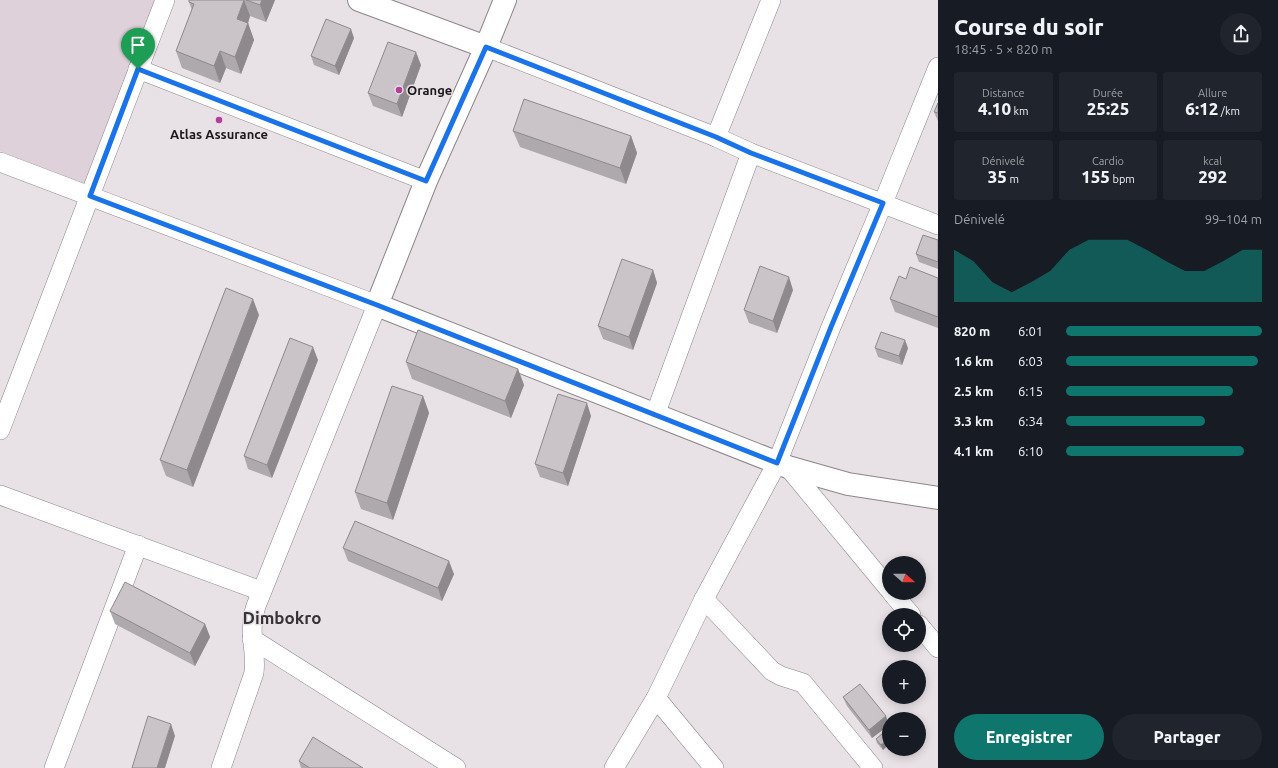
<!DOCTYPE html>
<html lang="fr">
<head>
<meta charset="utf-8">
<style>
  body { margin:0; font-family:Ubuntu,sans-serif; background:#20242c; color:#f1f3f6; height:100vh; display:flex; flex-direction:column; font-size:15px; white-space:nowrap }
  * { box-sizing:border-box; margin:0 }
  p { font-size:13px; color:#9ea1a6 }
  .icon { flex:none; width:22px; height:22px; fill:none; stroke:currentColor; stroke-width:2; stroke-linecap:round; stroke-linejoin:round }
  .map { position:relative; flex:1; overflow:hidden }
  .details { display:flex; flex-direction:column; background:#171b24; width:340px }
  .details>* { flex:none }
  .needle { width:26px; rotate:111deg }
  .controls { position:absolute; left:882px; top:556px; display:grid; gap:8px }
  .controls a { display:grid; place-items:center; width:44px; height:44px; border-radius:50%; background:#171b24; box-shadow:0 2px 10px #0003; font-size:20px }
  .pin { position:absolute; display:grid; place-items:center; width:34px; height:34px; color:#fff; margin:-41px -17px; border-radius:50% 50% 50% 0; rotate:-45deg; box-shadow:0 0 4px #0007 }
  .pin .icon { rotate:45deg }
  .round { display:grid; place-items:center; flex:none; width:42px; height:42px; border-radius:21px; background:#20242c }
  .overview { display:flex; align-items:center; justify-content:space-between; height:68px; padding:0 16px }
  h1 { font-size:22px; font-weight:800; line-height:30px }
  .metrics { display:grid; grid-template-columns:repeat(3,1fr); gap:6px; height:68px; padding:4px 16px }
  .metrics div { display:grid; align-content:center; border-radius:4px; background:#20242c; text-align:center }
  .metrics b { font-size:17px; font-weight:800 }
  .metrics small { font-size:11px; font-weight:400 }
  .metrics p { font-size:11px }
  .chart { height:112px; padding:8px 16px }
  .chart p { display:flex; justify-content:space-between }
  .chart svg { width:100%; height:72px; margin-top:4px; fill:#0f766e; opacity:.7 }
  .cta { display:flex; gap:8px; margin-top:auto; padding:8px 16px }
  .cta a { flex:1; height:46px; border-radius:24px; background:#0f766e; color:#fff; font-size:16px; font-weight:800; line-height:46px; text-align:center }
  .cta a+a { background:#20242c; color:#f1f3f6 }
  ul { padding:0 16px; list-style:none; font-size:13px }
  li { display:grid; grid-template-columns:64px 48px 1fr; align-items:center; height:30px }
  li i { height:10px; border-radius:5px; background:#0f766e }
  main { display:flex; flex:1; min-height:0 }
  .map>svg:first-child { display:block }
  .built { fill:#ded1da }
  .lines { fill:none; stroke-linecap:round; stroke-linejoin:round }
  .street-casing { stroke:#8c868a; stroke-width:20 }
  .secondary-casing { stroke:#8c868a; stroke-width:24 }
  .street { stroke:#fff; stroke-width:19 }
  .secondary { stroke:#fff; stroke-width:22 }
  .wall { fill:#aea9ac }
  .shaded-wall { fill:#8d898c }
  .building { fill:#cac4c8; stroke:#8d898c }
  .route-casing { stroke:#fff; stroke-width:8 }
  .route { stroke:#1a73e8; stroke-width:5 }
  .poi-dot { fill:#b2409a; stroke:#e8e1e6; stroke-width:1.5 }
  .labels { text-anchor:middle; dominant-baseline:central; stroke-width:3; stroke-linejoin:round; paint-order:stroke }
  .poi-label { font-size:13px; font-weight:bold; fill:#1a181a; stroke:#e8e1e6; text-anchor:start }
  .district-label { font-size:17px; font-weight:bold; fill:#373235; stroke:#e8e1e6 }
</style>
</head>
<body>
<main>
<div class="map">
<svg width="938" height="768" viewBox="0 0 938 768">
  <rect width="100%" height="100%" fill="#e8e1e6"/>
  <!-- built -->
  <polygon class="built" points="0,0 158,0 88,185 0,151"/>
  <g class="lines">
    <defs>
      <g id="street">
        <polyline points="486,47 716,137 751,153 938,225"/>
        <polyline points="138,69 426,181"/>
        <polyline points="716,137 771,0"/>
        <path d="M0,162L377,305L256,606C247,632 257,649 254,673L221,768"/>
        <polyline points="655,415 751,153"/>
        <polyline points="0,430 165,0"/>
        <polyline points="788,467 889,589"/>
        <polyline points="0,495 261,591"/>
        <polyline points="892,593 911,615"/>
        <polyline points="704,599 772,671 781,676 803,683 873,768"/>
        <polyline points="919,625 938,648"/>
        <polyline points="252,639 456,768"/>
        <polyline points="656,698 714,768"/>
        <polyline points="54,768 138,545"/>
        <polyline points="614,768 656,698 704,599 777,463 831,327 883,203 938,67"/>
      </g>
      <g id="secondary">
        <polyline points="359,0 486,47"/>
        <polyline points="505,0 486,47 426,181 377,305 788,467 848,484 938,498"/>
      </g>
    </defs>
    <!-- street casing -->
    <use href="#street" class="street-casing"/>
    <!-- secondary casing -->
    <use href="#secondary" class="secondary-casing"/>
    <!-- street -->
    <use href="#street" class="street"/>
    <!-- secondary -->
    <use href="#secondary" class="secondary"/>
  </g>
  <!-- wall -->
  <g class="wall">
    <polygon points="189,0 275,0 266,22 250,16 248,23 254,40 241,74 226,68 220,83 182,68 176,51 192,10 189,2"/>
    <polygon points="354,38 339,75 314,65 311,56"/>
    <polygon points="421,65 402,117 373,106 368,93"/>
    <polygon points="938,103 938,121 934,112"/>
    <polygon points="513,131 631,136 637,153 626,184 520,147"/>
    <polygon points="938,240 938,269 919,262 916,254"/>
    <polygon points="653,270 657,283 633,350 603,339 598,326"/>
    <polygon points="938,278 938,328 895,312 890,299 906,279"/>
    <polygon points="793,290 777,333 749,323 744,310"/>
    <polygon points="259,315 193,487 166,476 160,460"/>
    <polygon points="875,348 908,348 902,365 878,357"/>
    <polygon points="318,360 272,478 248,469 244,456"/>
    <polygon points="406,362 518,369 524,385 511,418 412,379"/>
    <polygon points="423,396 429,413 393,520 361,509 355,492"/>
    <polygon points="591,416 568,486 540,477 535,464"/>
    <polygon points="343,548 454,574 442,601 348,561"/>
    <polygon points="110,611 205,624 210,637 195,666 115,624"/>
    <polygon points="843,697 889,725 872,738 847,706"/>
    <polygon points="889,728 889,744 883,750 877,743 876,739"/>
    <polygon points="299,761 363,768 301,768"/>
  </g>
  <!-- shaded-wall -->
  <g class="shaded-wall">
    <polygon points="244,0 250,16 248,23 254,40 241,74 235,57 237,19"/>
    <polygon points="262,0 275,0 266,22 260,5"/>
    <polygon points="351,29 354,38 339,75 335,66"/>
    <polygon points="220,51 226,68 220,83 214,66"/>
    <polygon points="416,52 421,65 402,117 397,104"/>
    <polygon points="631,136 637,153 626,184 620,168"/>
    <polygon points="653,270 657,283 633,350 629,337"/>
    <polygon points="789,277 793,290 777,333 773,321"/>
    <polygon points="253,299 259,315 193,487 187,470"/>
    <polygon points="905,340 908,348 902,365 899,356"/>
    <polygon points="313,347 318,360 272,478 267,465"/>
    <polygon points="518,369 524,385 511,418 505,401"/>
    <polygon points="423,396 429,413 393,520 387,503"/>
    <polygon points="587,403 591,416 568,486 563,473"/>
    <polygon points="449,561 454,574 442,601 438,588"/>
    <polygon points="205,624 210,637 195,666 190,653"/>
    <polygon points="886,716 889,725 872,738 869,730"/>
    <polygon points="171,724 175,736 165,768 157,768"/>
    <polygon points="889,739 889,744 883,750 881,745"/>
  </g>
  <!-- building -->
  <g class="building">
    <polygon points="189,0 244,0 237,19 248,23 235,57 220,51 214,66 176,51 194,4 189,2"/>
    <polygon points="246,0 262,0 260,5"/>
    <polygon points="326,19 351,29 335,66 311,56"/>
    <polygon points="388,42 416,52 397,104 368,93"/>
    <polygon points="524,99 631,136 620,168 513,131"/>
    <polygon points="938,103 938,113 934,112"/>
    <polygon points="923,235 938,240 938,262 916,254"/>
    <polygon points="622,259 653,270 629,337 598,326"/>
    <polygon points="760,266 789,277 773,321 744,310"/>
    <polygon points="910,267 938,278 938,317 890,299 899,276 906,279"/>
    <polygon points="226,288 253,299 187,470 160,460"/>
    <polygon points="418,330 518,369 505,401 406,362"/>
    <polygon points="881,332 905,340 899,356 875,348"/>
    <polygon points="290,338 313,347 267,465 244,456"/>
    <polygon points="392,386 423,396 387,503 355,492"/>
    <polygon points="558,394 587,403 563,473 535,464"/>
    <polygon points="355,521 449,561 438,588 343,548"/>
    <polygon points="125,582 205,624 190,653 110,611"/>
    <polygon points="860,684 886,716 869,730 843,697"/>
    <polygon points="148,716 171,724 157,768 132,768"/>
    <polygon points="889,728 889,739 881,745 876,739"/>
    <polygon points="313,737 363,768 310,768 299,761"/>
  </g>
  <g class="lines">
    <defs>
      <polygon id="route" points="486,47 716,137 751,153 883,203 831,327 777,463 377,305 90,196 138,69 426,181"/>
    </defs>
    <!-- route casing -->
    <use href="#route" class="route-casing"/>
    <!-- route -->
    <use href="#route" class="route"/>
  </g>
  <!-- markers -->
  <g class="poi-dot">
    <circle cx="399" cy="90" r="4"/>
    <circle cx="219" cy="120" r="4"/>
  </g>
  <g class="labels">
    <!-- poi labels -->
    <g class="poi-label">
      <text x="407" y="90">Orange</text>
      <text x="219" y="134" text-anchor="middle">Atlas Assurance</text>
    </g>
    <!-- district labels -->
    <g class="district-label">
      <text x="282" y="617">Dimbokro</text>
    </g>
  </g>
</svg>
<div class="controls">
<a><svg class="needle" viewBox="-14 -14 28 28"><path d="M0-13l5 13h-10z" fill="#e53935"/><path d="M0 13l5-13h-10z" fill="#9ea1a6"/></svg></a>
<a><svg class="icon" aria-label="locate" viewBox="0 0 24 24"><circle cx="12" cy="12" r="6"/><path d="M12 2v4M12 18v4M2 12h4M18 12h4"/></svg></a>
<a>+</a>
<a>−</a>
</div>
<div class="pin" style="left:138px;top:69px;background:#1e9e55"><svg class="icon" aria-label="arrive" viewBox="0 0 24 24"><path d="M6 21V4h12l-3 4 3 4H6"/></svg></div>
</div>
<section class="details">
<div class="overview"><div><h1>Course du soir</h1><p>18:45 · 5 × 820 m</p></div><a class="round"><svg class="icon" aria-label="share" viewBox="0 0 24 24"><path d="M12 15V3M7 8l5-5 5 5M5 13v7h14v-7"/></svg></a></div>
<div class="metrics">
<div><p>Distance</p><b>4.10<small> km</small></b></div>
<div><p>Durée</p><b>25:25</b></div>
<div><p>Allure</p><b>6:12<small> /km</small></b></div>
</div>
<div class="metrics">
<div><p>Dénivelé</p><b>35<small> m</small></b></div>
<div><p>Cardio</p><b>155<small> bpm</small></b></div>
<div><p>kcal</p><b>292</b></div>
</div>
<div class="chart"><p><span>Dénivelé</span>99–104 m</p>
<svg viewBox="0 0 160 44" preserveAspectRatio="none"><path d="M0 44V12L10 19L20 32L30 38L40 32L50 25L60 12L70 6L80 6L90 6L100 12L110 19L120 25L130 25L140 19L150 12L160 12V44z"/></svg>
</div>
<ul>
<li><b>820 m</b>6:01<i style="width:100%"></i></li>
<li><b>1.6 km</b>6:03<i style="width:98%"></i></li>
<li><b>2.5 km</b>6:15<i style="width:85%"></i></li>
<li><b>3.3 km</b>6:34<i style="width:71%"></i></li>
<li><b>4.1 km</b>6:10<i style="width:91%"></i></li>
</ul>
<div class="cta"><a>Enregistrer</a><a>Partager</a></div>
</section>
</main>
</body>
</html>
